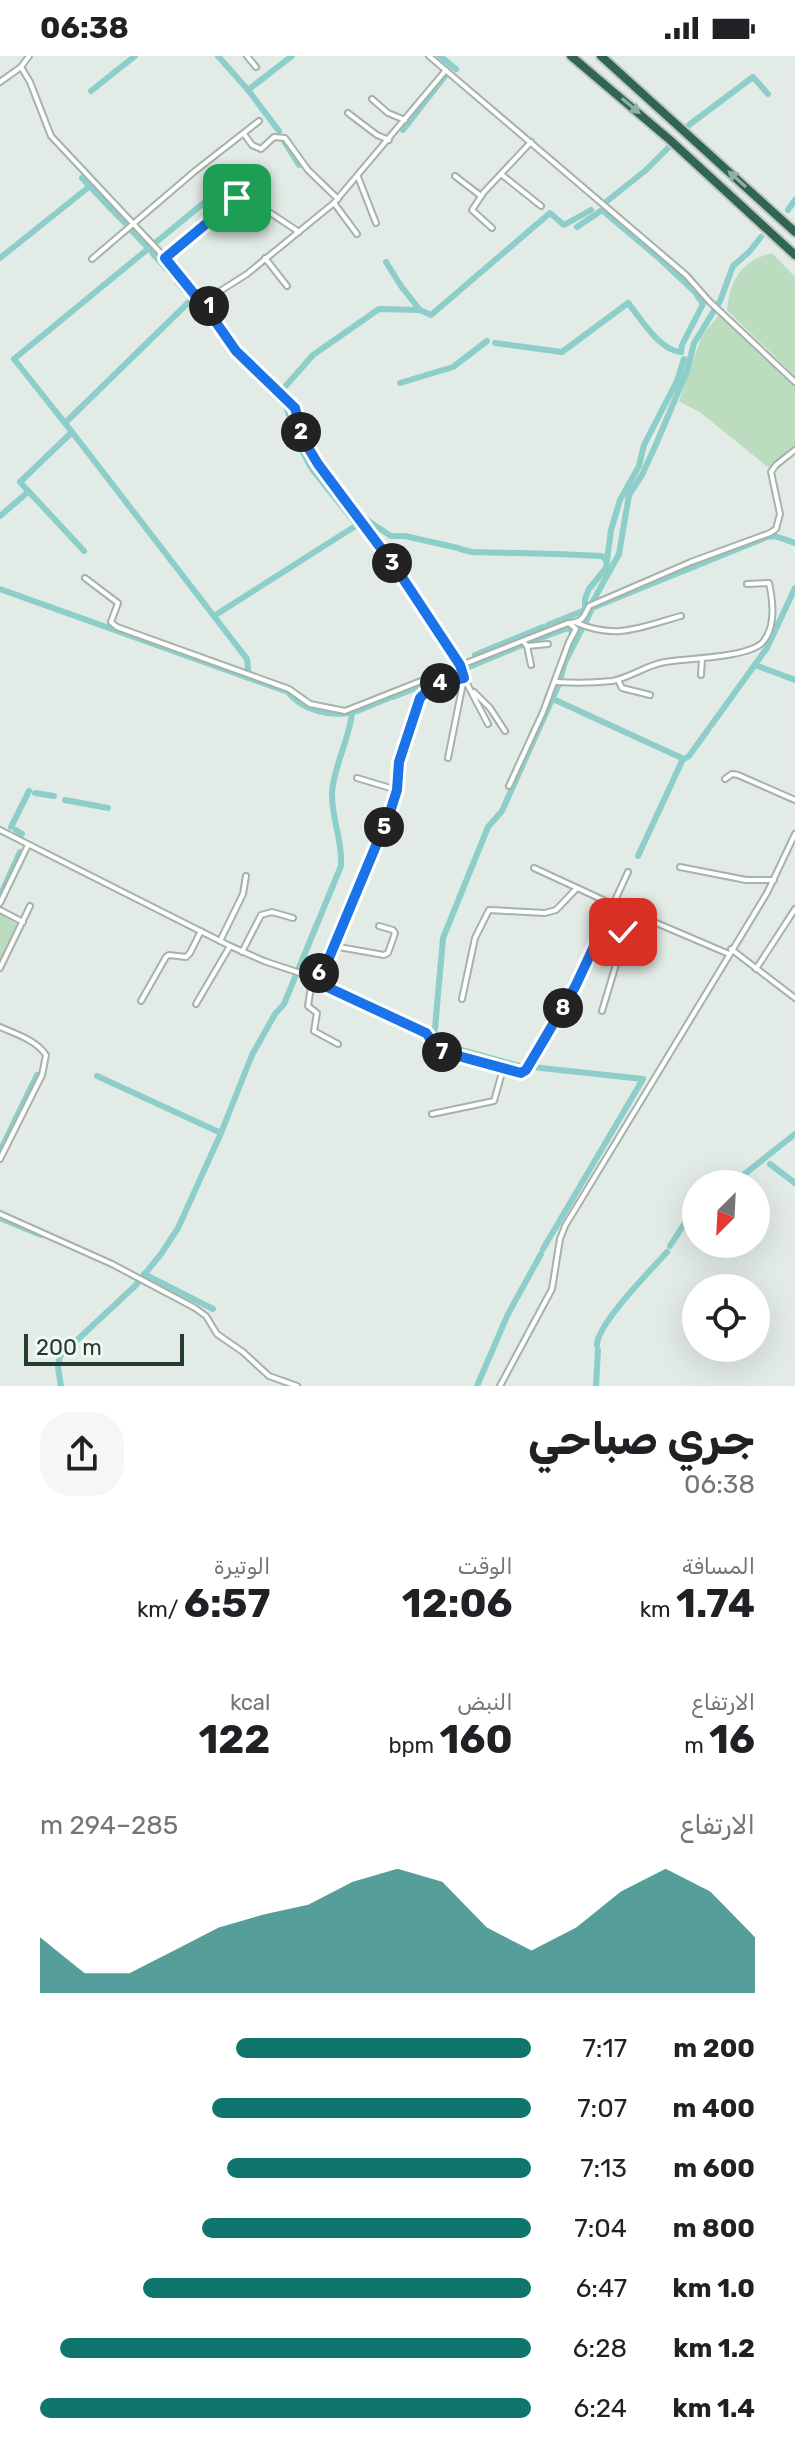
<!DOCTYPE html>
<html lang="ar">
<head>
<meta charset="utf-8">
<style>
  body { margin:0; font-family:Rubik,"Noto Sans Arabic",sans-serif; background:#f6f6f6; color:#202124; direction:rtl; height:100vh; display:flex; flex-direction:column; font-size:30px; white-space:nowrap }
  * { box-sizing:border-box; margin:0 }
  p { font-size:26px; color:#757577 }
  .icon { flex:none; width:44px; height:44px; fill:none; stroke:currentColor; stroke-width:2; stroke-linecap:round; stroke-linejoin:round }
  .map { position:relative; height:1330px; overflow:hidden; direction:ltr }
  .details { display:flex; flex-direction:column; background:#fff; flex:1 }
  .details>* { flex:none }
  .needle { width:52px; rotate:204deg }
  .fabs { position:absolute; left:682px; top:1114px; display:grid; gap:16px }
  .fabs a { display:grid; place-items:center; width:88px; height:88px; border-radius:50%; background:#fff; box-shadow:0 8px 32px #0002; font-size:40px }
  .scale { position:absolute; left:24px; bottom:20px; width:160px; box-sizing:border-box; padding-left:8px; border:4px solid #233c30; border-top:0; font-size:22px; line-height:28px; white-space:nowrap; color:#233c30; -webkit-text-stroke:6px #f2f8f4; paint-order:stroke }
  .pin { position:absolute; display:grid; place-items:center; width:68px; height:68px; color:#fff; margin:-34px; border-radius:16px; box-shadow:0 4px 12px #0006 }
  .km { position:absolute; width:40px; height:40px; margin:-20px; border-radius:50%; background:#222; color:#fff; font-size:22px; line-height:40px; text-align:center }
  .round { display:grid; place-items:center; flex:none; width:84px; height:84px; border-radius:32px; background:#f6f6f6 }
  .overview { display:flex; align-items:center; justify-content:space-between; height:136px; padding:0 40px }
  h1 { font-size:44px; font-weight:700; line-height:60px }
  .stats { display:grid; grid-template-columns:repeat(3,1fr); gap:12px; height:136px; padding:8px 40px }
  .stats div { display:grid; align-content:center }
  .stats b { font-size:40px; font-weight:700 }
  .stats small { font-size:22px; font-weight:400 }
  .stats p { font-size:22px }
  .chart { height:224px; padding:16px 40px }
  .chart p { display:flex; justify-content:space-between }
  .chart svg { width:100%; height:144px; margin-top:8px; fill:#0f766e; opacity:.7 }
  ul { padding:0 40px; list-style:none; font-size:26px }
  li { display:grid; grid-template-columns:128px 96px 1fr; align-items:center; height:60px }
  li i { height:20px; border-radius:10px; background:#0f766e }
  .status { display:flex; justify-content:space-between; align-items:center; height:56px; padding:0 40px; background:#fff; direction:ltr }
  .status svg { height:22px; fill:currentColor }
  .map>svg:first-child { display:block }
  .green { fill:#bcdcbf }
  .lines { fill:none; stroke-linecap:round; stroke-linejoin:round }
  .canal { stroke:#8dcecb; stroke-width:6 }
  .minor-casing { stroke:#a5b3ab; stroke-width:8 }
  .motorway-casing { stroke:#c1c8c5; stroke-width:12 }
  .minor { stroke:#fff; stroke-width:4 }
  .motorway { stroke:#306651; stroke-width:8 }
  .oneway { fill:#91afa2 }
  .route-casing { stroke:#fff; stroke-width:16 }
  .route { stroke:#1a73e8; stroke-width:10 }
</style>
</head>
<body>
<div class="status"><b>06:38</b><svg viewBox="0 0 49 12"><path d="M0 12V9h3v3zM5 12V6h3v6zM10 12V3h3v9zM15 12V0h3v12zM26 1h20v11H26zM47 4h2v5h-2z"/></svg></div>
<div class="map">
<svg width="795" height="1330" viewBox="0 0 795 1330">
  <rect width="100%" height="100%" fill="#e2ebe5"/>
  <!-- green -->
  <g class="green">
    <path d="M772,197L795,221V320L727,254C730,224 741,205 772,197Z"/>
    <polygon points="719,259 795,330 795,391 769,412 701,357 679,345 702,279"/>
    <polygon points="0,858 18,869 0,904"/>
  </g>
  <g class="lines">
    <!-- canal -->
    <g class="canal">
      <polyline points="218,0 248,34 279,75"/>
      <polyline points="440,0 456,13"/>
      <polyline points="248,34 292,0"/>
      <polyline points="91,35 135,0"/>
      <polyline points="689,69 753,21 768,38"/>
      <polyline points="403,74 445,20"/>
      <polyline points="284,85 299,109"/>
      <polyline points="82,122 112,154"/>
      <polyline points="606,146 646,114 668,92"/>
      <polyline points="788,154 795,144"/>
      <polyline points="115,157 129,171"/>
      <polyline points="577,171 602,154 660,203 695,236"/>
      <polyline points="131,174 150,194"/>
      <polyline points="153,198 174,221"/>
      <polyline points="0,202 90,130"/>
      <polyline points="386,206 401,230 420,254"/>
      <polyline points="177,226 185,235"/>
      <path d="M495,287L562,296L628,247C641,263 660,295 681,296"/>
      <polyline points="681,296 682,289 703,248 697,239"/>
      <polyline points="255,320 284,348"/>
      <polyline points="400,327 453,311 487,285"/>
      <polyline points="276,341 313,299 379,253 420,254 431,259 550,157 564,169 591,154"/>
      <polyline points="286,350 297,384"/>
      <polyline points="65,367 192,243 245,310"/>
      <polyline points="72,376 14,303 222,132"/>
      <polyline points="298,386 310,410"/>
      <polyline points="0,460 28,436"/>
      <polyline points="362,461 391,480 405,480 458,492"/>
      <polyline points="460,493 472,496 555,498"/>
      <polyline points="84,495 20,426 72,376 247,603 249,622"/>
      <polyline points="558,498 602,500 606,504"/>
      <path d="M0,533L288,636C302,655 332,661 354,656"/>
      <polyline points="592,547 619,498 629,439 642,419 657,386 687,315 694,287 720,245 733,210 749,196 761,181"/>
      <polyline points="214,560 357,469 312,413"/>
      <polyline points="585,568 592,552 767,481 775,480 795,487"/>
      <polyline points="548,569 585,554 585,543 589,533 606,512 611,474 620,444 639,410 644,389 677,325 684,303"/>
      <polyline points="527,587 568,572 572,576"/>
      <polyline points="475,599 543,571"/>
      <polyline points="755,609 795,624"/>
      <polyline points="464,613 522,589"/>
      <polyline points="560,624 565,606 583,571"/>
      <polyline points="393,641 459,615"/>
      <polyline points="553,643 684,703 689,700 767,592 795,532"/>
      <polyline points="357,655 389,642"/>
      <polyline points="35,737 54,740"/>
      <polyline points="65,744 108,752"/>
      <polyline points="11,771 29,735"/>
      <polyline points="16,774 22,778"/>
      <polyline points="638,800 683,703"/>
      <polyline points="0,840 20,796"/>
      <path d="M298,914L341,810C343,785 331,762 332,736C334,710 349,684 352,657"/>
      <polyline points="435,973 443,882 488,771 502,755 559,628"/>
      <polyline points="435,977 439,985 447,990 523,1011"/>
      <polyline points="532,1011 643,1023 543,1193"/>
      <polyline points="97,1020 221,1077"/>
      <polyline points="0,1095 37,1019"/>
      <polyline points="770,1108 795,1127"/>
      <polyline points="732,1128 795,1078"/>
      <polyline points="0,1162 41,1179"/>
      <polyline points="670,1190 688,1162 696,1156"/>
      <polyline points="144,1218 213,1253"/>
      <path d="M597,1289C597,1268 651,1214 667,1196"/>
      <polyline points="61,1330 58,1311 60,1300 135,1230 161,1198 178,1172 221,1077 252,999 275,958 284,948 296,919"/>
      <polyline points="477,1330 508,1258 541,1198"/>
      <polyline points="596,1330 598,1294"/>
    </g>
    <defs>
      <g id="minor">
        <polyline points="247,0 256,11"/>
        <polyline points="429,0 686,219 710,246 795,326"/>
        <polyline points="21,11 30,26 51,80 171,208 199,244 209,249"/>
        <polyline points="0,26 21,11 29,0"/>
        <polyline points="372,43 388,57 405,64"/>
        <polyline points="348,57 377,79 389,84"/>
        <polyline points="244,78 252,89 261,93 274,81 285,82 308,114 338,143"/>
        <polyline points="501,118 541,150"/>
        <polyline points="455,120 481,140"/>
        <polyline points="358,121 376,167"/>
        <polyline points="334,147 357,178"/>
        <polyline points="266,154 299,176"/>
        <polyline points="492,172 472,154 484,136 531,86"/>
        <polyline points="165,202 237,142"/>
        <polyline points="265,202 287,230"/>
        <polyline points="92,203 195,115 259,65"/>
        <path d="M85,522L118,547L111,566L117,571L289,633L310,648L345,655L568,567C582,567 584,561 589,550L691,506L770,477L776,473L780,458L771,416L776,409L795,394"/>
        <path d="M577,567C617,584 641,571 681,560"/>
        <polyline points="523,585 527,590 531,609"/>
        <polyline points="527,590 548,588"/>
        <polyline points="701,619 702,603"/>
        <polyline points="618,624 622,632 650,639"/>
        <path d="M556,626C574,627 593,627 612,625C630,622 646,609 665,606C687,602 746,602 762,587C776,572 773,545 769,527L747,528"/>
        <polyline points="474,636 490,652 505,675"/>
        <polyline points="448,702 464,622 488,668"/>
        <polyline points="357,722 397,734"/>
        <polyline points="725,723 732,718 738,719 795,744"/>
        <polyline points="509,730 543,656 569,586 576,573 570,568"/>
        <polyline points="0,774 230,890 264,905 300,917 426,977 440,995 516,1017 526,1014 575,931 628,816"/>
        <polyline points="680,811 746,824 774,824"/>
        <polyline points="534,812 612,848 729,898"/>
        <polyline points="0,847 28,789"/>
        <polyline points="0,854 23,866"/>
        <polyline points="220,885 243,838 246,820"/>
        <polyline points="333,890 384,899 388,897 395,877 393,874 379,870"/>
        <polyline points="731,893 795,942"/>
        <polyline points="242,896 261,859 272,856 293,862"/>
        <polyline points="0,912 30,850"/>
        <polyline points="756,913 795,853"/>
        <polyline points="462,943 475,882 489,854 545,857 556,854 577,832"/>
        <polyline points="141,945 166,901 169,899 186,901 190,897 201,875"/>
        <polyline points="196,948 230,890"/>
        <polyline points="602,955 624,882 623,876 604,869"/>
        <path d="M0,971C16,978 36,984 46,999L42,1019L0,1103"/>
        <polyline points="338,988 314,975 317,957 308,950 312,924 329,902 390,756 397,734 399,706 420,642 432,630 464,622 460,609 398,515 318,408 303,383 295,352 236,295 213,262 209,246 214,239 247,218 334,147 446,14"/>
        <polyline points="432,1058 494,1045 503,1013"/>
        <polyline points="0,1158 112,1208 195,1252 206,1260 217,1278 243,1296 269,1320 297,1330"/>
        <polyline points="500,1330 552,1233 560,1183 565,1170 767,837 795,778"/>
      </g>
      <g id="motorway">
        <polyline points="571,0 670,84 795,199"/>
        <polyline points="601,0 795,176"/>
      </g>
    </defs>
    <!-- minor casing -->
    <use href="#minor" class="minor-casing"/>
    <!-- motorway casing -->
    <use href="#motorway" class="motorway-casing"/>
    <!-- minor -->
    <use href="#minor" class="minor"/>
    <!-- motorway -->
    <use href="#motorway" class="motorway"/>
  </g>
  <!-- one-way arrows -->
  <defs><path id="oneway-solid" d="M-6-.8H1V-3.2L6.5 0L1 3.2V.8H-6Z" transform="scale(2)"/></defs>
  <g class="oneway">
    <use href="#oneway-solid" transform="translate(631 50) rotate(40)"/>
    <use href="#oneway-solid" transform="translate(737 123) rotate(-138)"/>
  </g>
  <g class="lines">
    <defs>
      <polyline id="route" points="237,142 165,202 199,244 209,249 213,262 236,295 295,352 303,383 318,408 398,515 460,609 464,622 432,630 420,642 399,706 397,734 390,756 329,902 312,924 426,977 440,995 521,1017 526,1014 575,931 604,869 623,876"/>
    </defs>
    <!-- route casing -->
    <use href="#route" class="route-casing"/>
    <!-- route -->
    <use href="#route" class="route"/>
  </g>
</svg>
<div class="fabs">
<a><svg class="needle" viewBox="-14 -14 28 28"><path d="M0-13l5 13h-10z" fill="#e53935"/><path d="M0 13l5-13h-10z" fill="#757577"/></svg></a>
<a><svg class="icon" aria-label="locate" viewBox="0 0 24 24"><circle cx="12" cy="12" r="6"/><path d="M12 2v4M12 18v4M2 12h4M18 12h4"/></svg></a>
</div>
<div class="scale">200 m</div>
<div class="pin" style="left:237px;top:142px;background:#1e9e55"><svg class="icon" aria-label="arrive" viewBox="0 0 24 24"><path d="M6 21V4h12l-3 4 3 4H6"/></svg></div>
<div class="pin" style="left:623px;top:876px;background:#d93025"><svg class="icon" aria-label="check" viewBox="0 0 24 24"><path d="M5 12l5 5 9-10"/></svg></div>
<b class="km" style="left:209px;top:250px">1</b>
<b class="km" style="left:301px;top:376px">2</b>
<b class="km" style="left:392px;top:507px">3</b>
<b class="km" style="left:440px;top:627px">4</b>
<b class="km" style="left:384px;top:771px">5</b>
<b class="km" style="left:319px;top:917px">6</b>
<b class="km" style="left:442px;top:996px">7</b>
<b class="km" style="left:563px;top:952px">8</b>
</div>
<section class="details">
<div class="overview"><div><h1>جري صباحي</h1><p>06:38</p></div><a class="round"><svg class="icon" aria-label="share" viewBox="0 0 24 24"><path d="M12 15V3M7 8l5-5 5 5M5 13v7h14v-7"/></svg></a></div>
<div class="stats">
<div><p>المسافة</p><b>1.74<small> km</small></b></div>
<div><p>الوقت</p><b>12:06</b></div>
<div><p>الوتيرة</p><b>6:57<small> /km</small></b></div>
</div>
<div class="stats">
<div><p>الارتفاع</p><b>16<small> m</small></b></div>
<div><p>النبض</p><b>160<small> bpm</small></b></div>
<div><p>kcal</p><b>122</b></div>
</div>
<div class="chart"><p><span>الارتفاع</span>285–294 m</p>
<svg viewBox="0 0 160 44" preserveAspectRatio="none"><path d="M0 44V27L10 38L20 38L30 31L40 24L50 20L60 17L70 10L80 6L90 10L100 24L110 31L120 24L130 13L140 6L150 13L160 27V44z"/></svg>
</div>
<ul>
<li><b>200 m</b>7:17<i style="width:60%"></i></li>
<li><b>400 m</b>7:07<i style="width:65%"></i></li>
<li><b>600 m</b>7:13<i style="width:62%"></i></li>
<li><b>800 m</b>7:04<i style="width:67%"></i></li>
<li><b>1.0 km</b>6:47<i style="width:79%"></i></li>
<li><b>1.2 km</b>6:28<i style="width:96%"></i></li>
<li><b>1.4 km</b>6:24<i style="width:100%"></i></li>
</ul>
</section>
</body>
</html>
